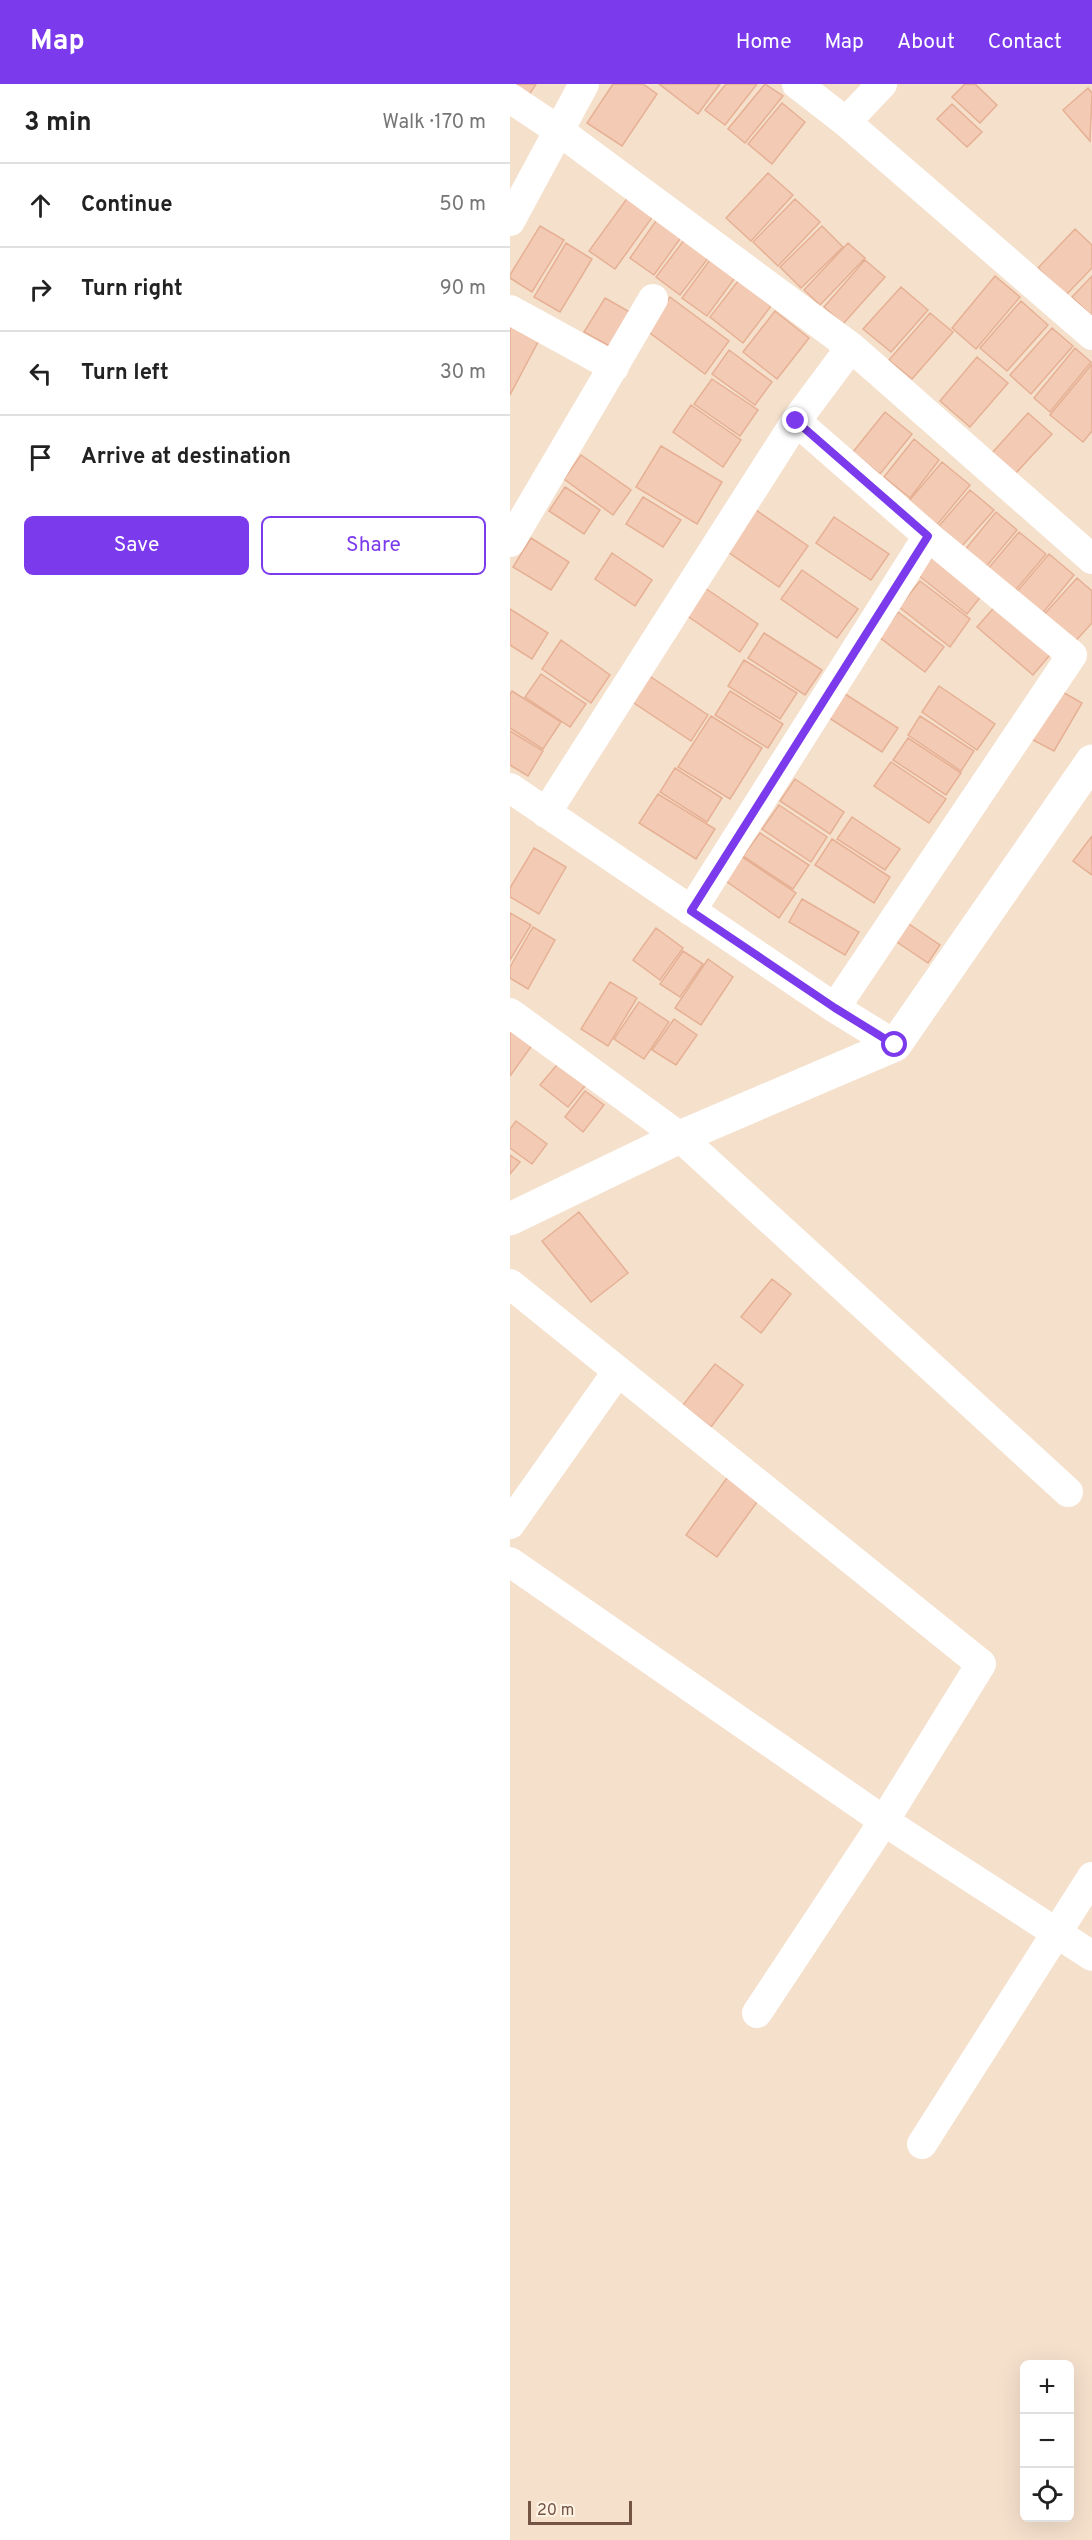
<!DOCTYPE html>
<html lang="en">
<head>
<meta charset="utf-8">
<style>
	body { margin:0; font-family:Overpass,sans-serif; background:#f2f2f2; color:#222 }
	.controls { position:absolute; right:18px; bottom:18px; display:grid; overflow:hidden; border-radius:9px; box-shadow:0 6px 24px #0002 }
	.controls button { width:54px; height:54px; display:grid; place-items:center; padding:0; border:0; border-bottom:2px solid #e0e0e0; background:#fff; color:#222; font:30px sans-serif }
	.scale { position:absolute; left:18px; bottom:15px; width:104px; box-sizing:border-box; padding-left:6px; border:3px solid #735445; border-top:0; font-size:16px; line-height:21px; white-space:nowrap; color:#735445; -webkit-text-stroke:4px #fff3e4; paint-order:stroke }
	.stop { position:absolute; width:18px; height:18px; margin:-14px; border:4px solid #7c3aed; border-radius:50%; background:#fff }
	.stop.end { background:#7c3aed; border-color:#fff; box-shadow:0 2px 6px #0008 }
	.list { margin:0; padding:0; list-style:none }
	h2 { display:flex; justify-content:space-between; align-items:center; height:78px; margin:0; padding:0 24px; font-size:26px }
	h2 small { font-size:20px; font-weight:400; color:#767676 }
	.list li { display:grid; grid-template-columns:39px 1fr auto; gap:18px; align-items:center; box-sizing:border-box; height:84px; padding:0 24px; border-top:2px solid #e0e0e0 }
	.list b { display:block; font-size:22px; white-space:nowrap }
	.list em { font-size:20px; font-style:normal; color:#767676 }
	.actions { display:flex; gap:12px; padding:18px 24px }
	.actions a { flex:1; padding:14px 0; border:2px solid #7c3aed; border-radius:9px; text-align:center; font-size:21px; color:#7c3aed }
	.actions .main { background:#7c3aed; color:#fff }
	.icon { flex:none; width:33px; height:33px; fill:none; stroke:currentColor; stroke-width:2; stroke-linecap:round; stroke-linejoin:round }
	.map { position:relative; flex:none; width:582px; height:2456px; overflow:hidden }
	header { display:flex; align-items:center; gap:36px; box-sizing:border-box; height:84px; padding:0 30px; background:#7c3aed; color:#fff }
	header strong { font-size:28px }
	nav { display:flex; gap:33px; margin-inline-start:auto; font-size:21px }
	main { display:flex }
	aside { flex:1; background:#fff }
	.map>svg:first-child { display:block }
	.residential { fill:#f5e0cc; fill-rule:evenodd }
	.building { fill:#f3cbb4; stroke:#e6b094; stroke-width:1.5 }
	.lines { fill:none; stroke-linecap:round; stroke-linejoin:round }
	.minor { stroke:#fff; stroke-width:30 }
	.secondary { stroke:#fff; stroke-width:33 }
	.route { stroke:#7c3aed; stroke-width:8 }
</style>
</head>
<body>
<header>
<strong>Map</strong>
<nav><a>Home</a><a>Map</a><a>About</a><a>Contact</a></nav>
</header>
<main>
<aside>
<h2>3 min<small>Walk · 170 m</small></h2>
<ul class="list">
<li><svg class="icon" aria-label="ahead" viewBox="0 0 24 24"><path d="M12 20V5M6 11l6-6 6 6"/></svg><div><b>Continue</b></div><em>50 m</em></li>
<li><svg class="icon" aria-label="right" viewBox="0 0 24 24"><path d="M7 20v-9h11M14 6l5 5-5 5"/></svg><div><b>Turn right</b></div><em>90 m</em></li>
<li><svg class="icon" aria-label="left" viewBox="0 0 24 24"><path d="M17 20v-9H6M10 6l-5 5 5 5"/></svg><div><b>Turn left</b></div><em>30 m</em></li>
<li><svg class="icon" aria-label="arrive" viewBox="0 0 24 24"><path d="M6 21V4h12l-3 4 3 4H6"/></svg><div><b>Arrive at destination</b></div></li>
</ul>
<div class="actions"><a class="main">Save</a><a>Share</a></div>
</aside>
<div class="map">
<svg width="582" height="2456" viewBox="0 0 582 2456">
	<rect width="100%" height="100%" fill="#fdefdd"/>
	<path class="residential" d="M0,0H582V2456H0ZM514,2280H560V2434H514Z"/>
	<path class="building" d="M0,0H26L19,11Z
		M103,0H133L147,10L112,62L77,39Z
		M149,0H210L188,30Z
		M216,0H247L215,41L195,26Z
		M255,0L273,12L235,59L218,45Z
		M455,0H465L487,21L470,39L442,13Z
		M578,4L582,9L580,57L553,26Z
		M272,19L295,38L262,80L238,60Z
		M442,20L472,48L457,63L427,35Z
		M258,89L283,111L241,157L216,134Z
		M121,109L146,128L105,185L79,167Z
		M285,115L310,138L268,182L243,158Z
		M150,131L175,148L144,191L120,174Z
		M30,142L54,156L22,208L0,194V191Z
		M312,142L333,163L291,204L270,183Z
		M565,145L582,161V184L556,211L528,184Z
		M178,151L202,169L170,211L146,193Z
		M56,159L82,175L50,228L24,213Z
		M338,159L355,174L310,221L294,206Z
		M205,169L230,187L197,232L172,214Z
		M355,176L375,193L333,240L314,223Z
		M485,192L510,213L466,265L442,244Z
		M582,192V232L562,213Z
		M228,197L261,222L233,259L200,233Z
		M391,203L418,226L381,268L353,245Z
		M160,213L219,257L195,290L136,246Z
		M95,214L125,231L105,265L74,248Z
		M511,217L538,241L497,287L470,264Z
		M265,227L299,254L267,295L233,268Z
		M420,229L443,248L402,295L379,276Z
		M0,241L29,256L0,311Z
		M542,244L563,262L521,310L500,291Z
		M565,264L581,278L540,328L524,314Z
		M219,266L262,298L245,321L202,290Z
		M467,273L498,299L460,343L430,317Z
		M582,280V347L573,358L540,331Z
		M202,295L248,326L230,352L184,320Z
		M181,321L231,356L213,383L163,348Z
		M375,328L402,350L370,390L343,368Z
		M518,329L542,350L505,390L482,369Z
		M404,355L429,376L400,414L374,393Z
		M151,362L212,398L187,440L126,403Z
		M71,371L121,406L103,431L54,395Z
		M432,378L460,401L426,442L398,418Z
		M55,403L90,426L74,450L39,427Z
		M460,406L484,426L452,462L429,442Z
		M133,413L171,436L153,463L116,440Z
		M243,424L298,462L269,503L215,466Z
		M486,428L507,446L475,484L454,467Z
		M324,433L379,470L361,496L306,459Z
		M509,448L536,470L504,508L477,486Z
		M21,454L59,478L41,506L3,483Z
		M427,467L476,506L457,530L408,491Z
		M102,469L142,496L125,522L85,495Z
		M539,470L564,491L531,531L505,510Z
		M292,486L348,525L327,554L271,515Z
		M567,494L582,507V539L561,562L530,535Z
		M410,497L460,535L440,563L389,523Z
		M195,504L248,540L230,568L176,531Z
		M488,519L544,566L523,591L467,543Z
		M0,525L38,549L22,575L0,561Z
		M388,528L434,563L415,588L369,553Z
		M254,549L312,586L295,611L238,574Z
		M51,556L100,591L81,619L32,585Z
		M234,576L287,609L270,635L218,602Z
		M135,589L198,631L181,657L118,615Z
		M31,590L76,620L60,643L15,613Z
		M429,602L485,640L467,666L412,628Z
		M549,606L572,619L544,667L521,655Z
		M2,607L51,638L33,665L0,644V611Z
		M220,607L273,640L258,664L205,631Z
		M332,608L388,644L372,668L316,632Z
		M201,632L252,664L220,715L168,683Z
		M410,632L464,667L451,687L398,651Z
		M0,647L33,667L18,692L0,681Z
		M398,654L451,689L436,711L383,676Z
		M381,678L436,715L419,739L364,702Z
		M165,684L212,714L197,738L150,708Z
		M285,695L334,728L320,750L270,717Z
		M148,710L205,745L186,775L129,739Z
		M269,721L317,753L301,778L252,745Z
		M342,733L390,765L375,786L327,755Z
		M250,749L299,781L283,805L233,772Z
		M582,752V791L563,777Z
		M322,755L380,793L364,819L305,781Z
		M24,764L56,783L29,830L0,813V804Z
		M229,771L286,809L269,834L213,795Z
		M292,815L349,848L335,871L279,838Z
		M0,829L21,841L0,876Z
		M396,838L430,861L418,879L384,856Z
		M23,843L45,856L18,905L0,894V883Z
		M146,844L173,864L150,896L123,876Z
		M173,867L193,880L170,913L150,900Z
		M198,875L223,893L191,941L165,924Z
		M100,898L127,914L98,962L71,945Z
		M129,918L159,938L134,975L104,955Z
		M164,935L187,951L166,981L142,966Z
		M0,944L23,960L0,992Z
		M51,976L78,998L58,1023L30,1001Z
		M75,1007L94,1021L73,1048L55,1033Z
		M6,1037L37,1060L22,1080L0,1064V1045Z
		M0,1071L10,1078L0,1090Z
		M69,1128L118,1189L81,1218L32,1157Z
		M262,1195L281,1210L251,1249L231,1233Z
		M205,1280L233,1301L201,1343L173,1321Z
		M219,1391L250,1414L207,1473L176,1451Z"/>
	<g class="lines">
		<path class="minor" d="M287,0L336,38L582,251
			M0,14L48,46L341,263L582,475
			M336,38L372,0
			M0,137L74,0
			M0,226L104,283
			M286,337L418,452L562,571L325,924
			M0,458L143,215
			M0,704L325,924L385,961
			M36,729L286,337L341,263
			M181,827L418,452
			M0,929L170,1053L558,1408
			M0,1200L471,1580L374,1737L247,1929
			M0,1440L108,1287
			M0,1478L374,1737L582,1872
			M412,2060L582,1793"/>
		<path class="secondary" d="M0,1135L170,1053L385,961L582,677"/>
	</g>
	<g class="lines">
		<path class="route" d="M286,337L418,452L181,827L325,924L385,961"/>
	</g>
</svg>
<div class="controls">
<button>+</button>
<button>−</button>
<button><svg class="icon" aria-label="locate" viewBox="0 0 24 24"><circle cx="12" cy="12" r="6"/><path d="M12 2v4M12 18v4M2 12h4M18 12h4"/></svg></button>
</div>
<div class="scale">20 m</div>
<div class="stop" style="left:385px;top:961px"></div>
<div class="stop end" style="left:286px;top:337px"></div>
</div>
</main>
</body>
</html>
